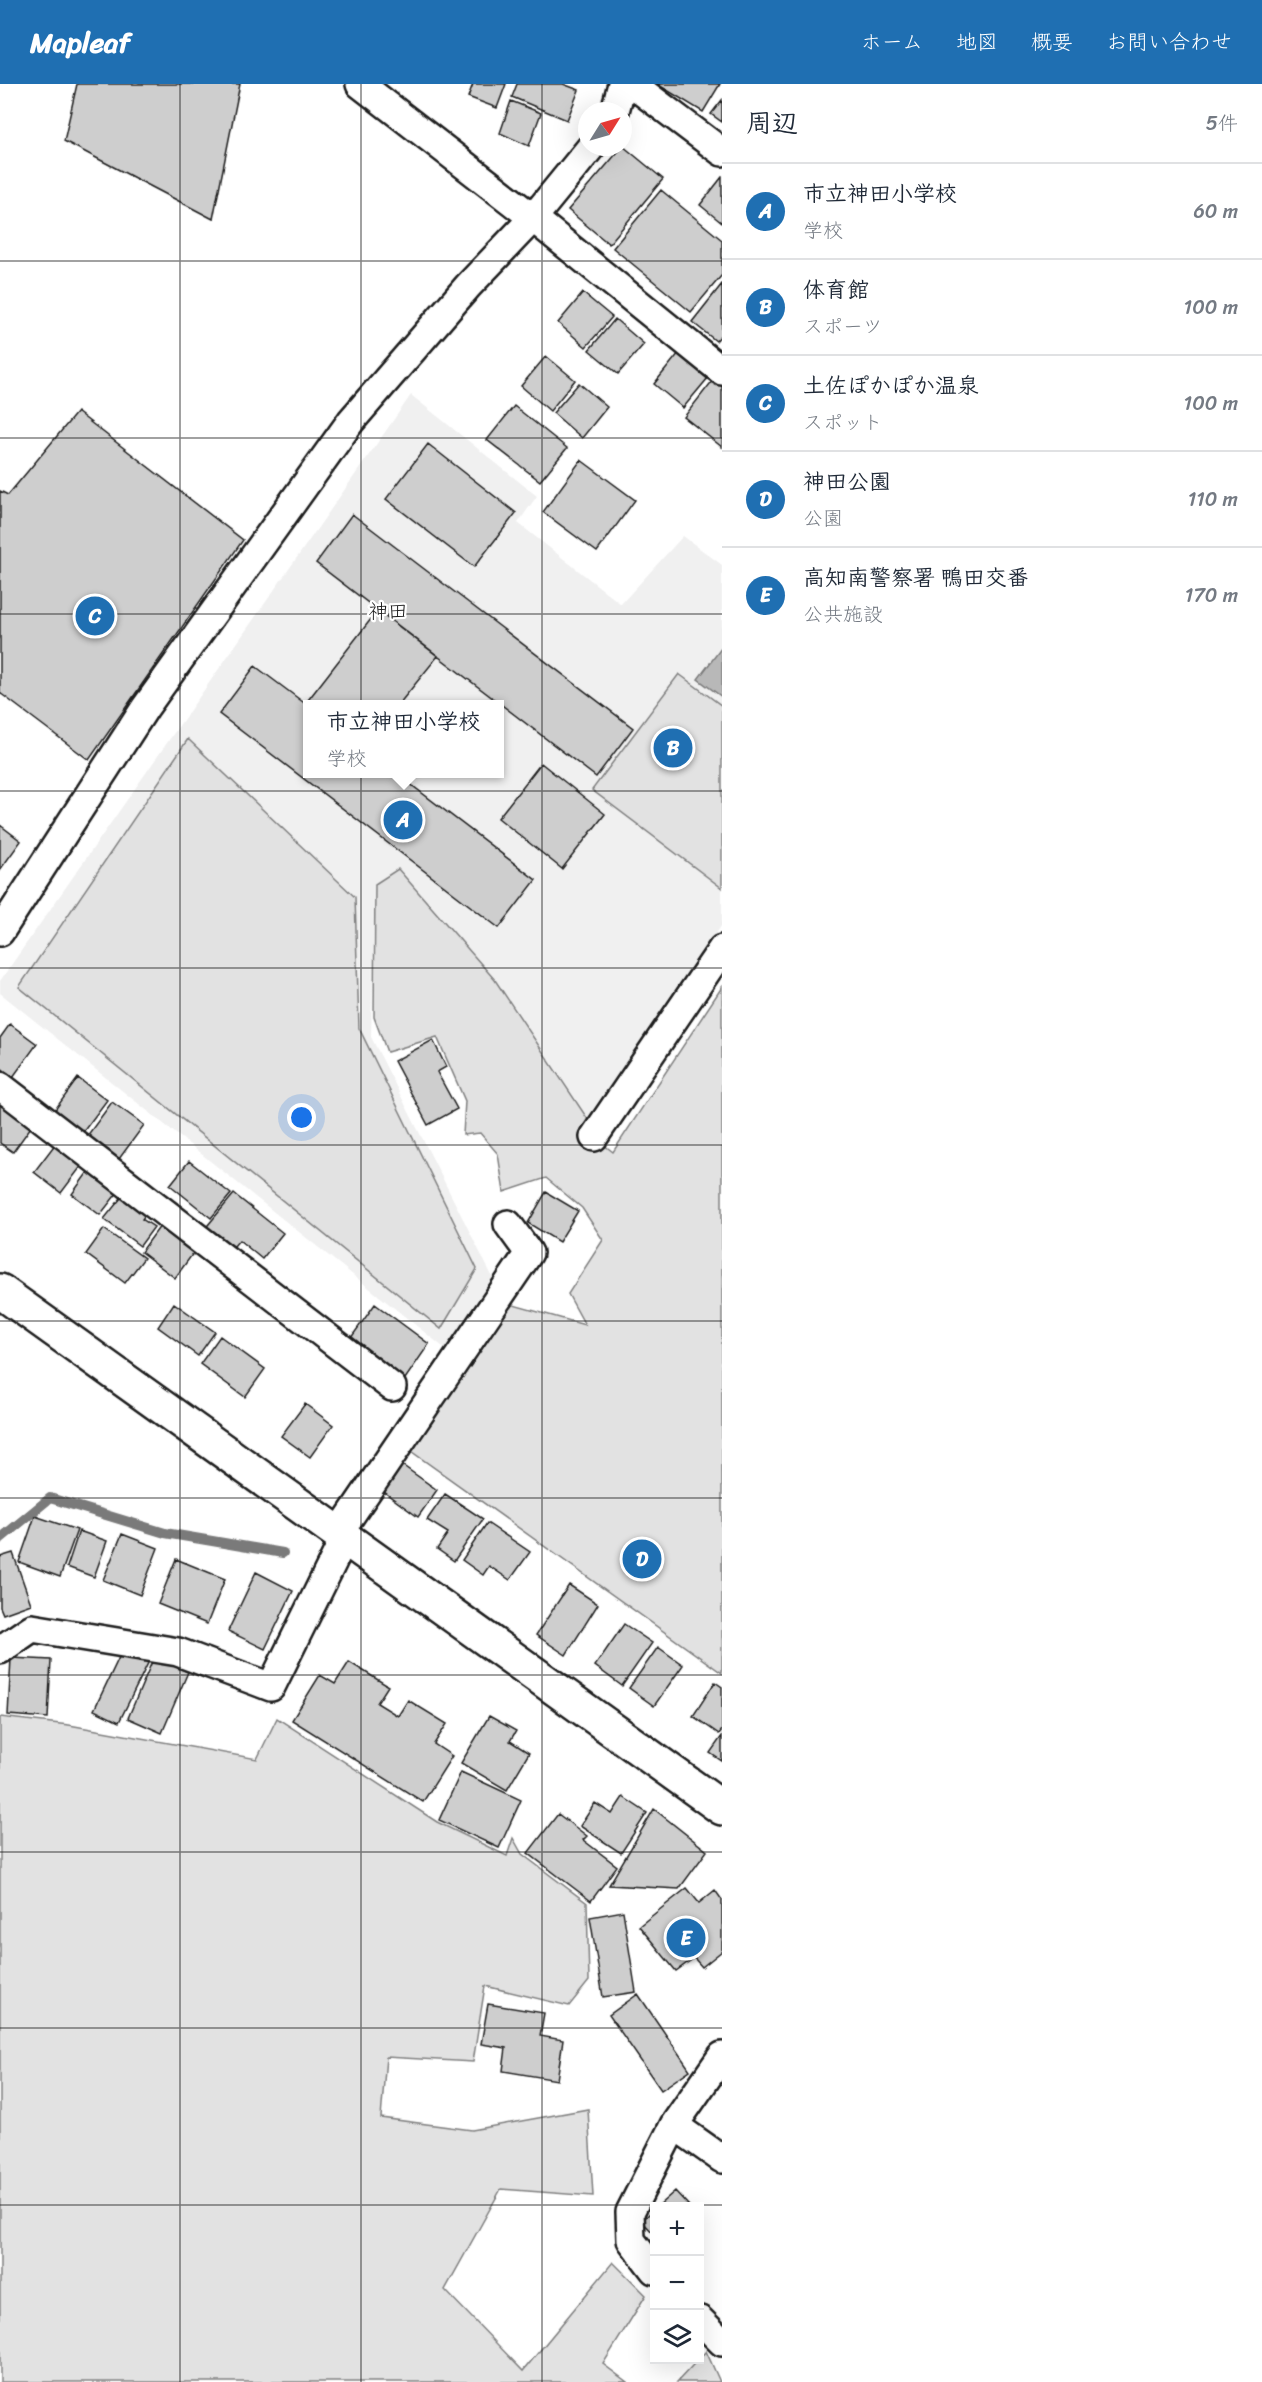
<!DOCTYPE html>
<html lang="ja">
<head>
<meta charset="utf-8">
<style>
	body { margin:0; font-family:Sriracha,"Klee One",sans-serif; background:#f2f2f3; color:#1f2937 }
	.controls { position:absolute; right:18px; bottom:18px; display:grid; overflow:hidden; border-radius:0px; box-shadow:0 6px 24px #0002 }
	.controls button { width:54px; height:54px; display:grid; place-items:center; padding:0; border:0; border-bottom:2px solid #e0e1e3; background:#fff; color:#1f2937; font:30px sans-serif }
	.compass { position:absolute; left:578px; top:18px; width:54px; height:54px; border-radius:50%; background:#fff; box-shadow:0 6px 24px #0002; rotate:53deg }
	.you { position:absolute; left:302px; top:1034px; width:21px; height:21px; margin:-15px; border:4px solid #fff; border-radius:50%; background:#1a73e8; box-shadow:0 0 0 9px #1a73e833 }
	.badge { display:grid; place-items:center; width:39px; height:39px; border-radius:50%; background:#1f6fb2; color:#fff; font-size:20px; font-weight:700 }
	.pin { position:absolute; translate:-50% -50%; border:3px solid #fff; box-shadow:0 2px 6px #0006 }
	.popup { position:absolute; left:303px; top:616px; width:201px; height:78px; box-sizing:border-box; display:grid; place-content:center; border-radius:0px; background:#fff; filter:drop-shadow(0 2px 4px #0005); font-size:20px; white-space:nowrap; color:#747a83 }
	.popup b { font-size:22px; color:#1f2937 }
	.popup::after { content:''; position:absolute; left:50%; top:100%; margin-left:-12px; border:12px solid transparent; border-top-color:#fff }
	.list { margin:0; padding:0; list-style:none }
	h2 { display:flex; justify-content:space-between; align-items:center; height:78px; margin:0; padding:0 24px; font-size:26px }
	h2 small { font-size:20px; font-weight:400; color:#747a83 }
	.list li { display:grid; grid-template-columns:39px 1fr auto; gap:18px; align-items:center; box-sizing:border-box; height:96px; padding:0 24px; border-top:2px solid #e0e1e3 }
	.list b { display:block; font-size:22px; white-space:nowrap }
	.list p { margin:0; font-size:20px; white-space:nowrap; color:#747a83 }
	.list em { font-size:20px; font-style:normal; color:#747a83 }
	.icon { flex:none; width:33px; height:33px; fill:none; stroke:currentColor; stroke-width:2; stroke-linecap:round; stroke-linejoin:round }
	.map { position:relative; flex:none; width:722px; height:2298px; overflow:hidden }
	header { display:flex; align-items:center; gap:36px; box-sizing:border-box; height:84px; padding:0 30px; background:#1f6fb2; color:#fff }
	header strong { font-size:28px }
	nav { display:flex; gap:33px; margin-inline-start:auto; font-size:21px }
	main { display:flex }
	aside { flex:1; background:#fff }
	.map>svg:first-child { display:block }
	.built { fill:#f0f0f0; fill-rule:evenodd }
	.green { fill:#e2e2e2; stroke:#7f7f7f; stroke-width:1.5 }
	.water { fill:#b8b8b8; stroke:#7a7a7a; stroke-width:1.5 }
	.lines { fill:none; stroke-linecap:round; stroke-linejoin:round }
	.stream { stroke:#7a7a7a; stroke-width:10 }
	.building { fill:#cecece; stroke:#1c1c1c; stroke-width:1.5 }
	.minor-casing { stroke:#1c1c1c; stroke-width:32 }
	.tertiary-casing { stroke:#1c1c1c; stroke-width:38 }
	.minor { stroke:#fff; stroke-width:27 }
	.tertiary { stroke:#fff; stroke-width:33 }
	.grid { fill:none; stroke:#1c1c1c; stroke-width:1.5; stroke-opacity:0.55 }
	.labels { text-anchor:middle; stroke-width:4.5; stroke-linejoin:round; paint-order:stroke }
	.neighbourhood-label { font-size:20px; fill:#1c1c1c; stroke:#fff }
</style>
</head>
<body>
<header>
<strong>Mapleaf</strong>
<nav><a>ホーム</a><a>地図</a><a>概要</a><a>お問い合わせ</a></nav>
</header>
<main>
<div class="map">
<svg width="722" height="2298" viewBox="0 0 722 2298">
	<rect width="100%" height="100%" fill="#fff"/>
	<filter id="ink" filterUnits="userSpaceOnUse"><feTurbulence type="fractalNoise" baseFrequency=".0167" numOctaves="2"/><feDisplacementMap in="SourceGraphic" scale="12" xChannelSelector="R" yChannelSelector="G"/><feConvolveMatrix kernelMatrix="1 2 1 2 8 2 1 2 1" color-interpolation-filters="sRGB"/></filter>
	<g filter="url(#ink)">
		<path class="built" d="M411,311L537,412L518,439L621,520L683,452L722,481V841L587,1034L490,889L398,785L375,800L371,953L493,1194L448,1267L0,909V897ZM307,620H499V690H307Z"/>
		<path class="green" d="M679,590L722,622V804L592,706Z
			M188,655L355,813L359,944L477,1185L441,1245L19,903Z
			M398,785L495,896L587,1034L594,1053L613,1068L722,903V1589L401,1360L503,1218L585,1241L568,1210L603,1156L582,1124L546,1094L504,1108L498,1070L480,1049L463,1051L465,1017L437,953L387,968L374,933L375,800Z
			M0,1633L69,1641L257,1675L277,1634L437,1738L507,1772L513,1754L522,1770L587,1819L589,1897L569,1922L485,1902L473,1978L386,1973L381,2034L472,2046L588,2025L593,2112L501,2105L445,2206L523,2287L613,2178L646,2211L603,2280L627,2298H0Z
			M706,2267L720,2298H677Z"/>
		<path class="water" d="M722,563V613L698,595Z"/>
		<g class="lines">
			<path class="stream" d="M0,1455L50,1414L165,1449L283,1469"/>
		</g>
		<path class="building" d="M77,0H240L213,135L64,57Z
			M473,0H506L497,24L468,13Z
			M517,0H563L579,6L567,36L512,13Z
			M657,0H720L703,28Z
			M722,16V38L711,30Z
			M511,17L541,29L529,62L500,49Z
			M623,62L663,95L609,160L568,126Z
			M722,93V139L700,121Z
			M661,106L722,156V191L691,228L613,164Z
			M722,200V250L716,257L692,238Z
			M583,209L612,233L586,263L558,239Z
			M615,235L644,260L618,290L589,266Z
			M679,269L708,294L683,324L654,300Z
			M546,272L575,296L550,327L521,302Z
			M717,291L722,295V363L684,333Z
			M579,299L607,323L582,354L553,329Z
			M514,322L567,364L540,397L487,356Z
			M77,328L243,456L89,676L0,609V407L8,411Z
			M428,360L516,429L474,483L386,415Z
			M581,376L635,416L597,468L543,428Z
			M352,430L633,644L596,693L316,479Z
			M378,526L438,572L399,620L307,621L305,620Z
			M255,582L307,621V690H397L536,796L499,844L219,630Z
			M541,679L605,730L562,785L498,734Z
			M0,741L21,757L0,786Z
			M10,940L37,960L13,993L0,983V954Z
			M433,956L446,983L437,988L457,1025L428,1041L394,977Z
			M78,994L107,1016L83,1048L54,1027Z
			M5,1014L36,1036L13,1068L0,1059V1022Z
			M112,1018L144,1041L119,1075L87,1052Z
			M59,1055L86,1076L61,1109L34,1088Z
			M189,1077L231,1110L211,1134L170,1101Z
			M93,1081L122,1103L100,1131L72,1110Z
			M546,1108L578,1127L559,1158L528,1139Z
			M125,1109L148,1127L142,1135L154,1143L140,1162L104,1135Z
			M234,1110L283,1149L262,1175L239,1156L229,1168L203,1147Z
			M163,1138L197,1164L175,1194L141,1168Z
			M104,1145L144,1174L125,1199L86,1170Z
			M174,1219L215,1248L198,1272L158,1243Z
			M375,1220L429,1260L403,1298L348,1258Z
			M220,1252L265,1285L245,1313L200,1280Z
			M305,1320L333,1341L310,1373L281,1352Z
			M395,1376L437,1406L418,1433L376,1402Z
			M445,1410L483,1435L454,1477L437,1465L448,1449L427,1436Z
			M35,1432L77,1446L60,1493L19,1478Z
			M487,1439L530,1468L510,1496L489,1482L483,1491L462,1476Z
			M79,1447L107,1457L94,1493L67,1483Z
			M122,1450L158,1464L140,1511L103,1496Z
			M13,1469L31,1520L3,1530L0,1523V1473Z
			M176,1475L225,1495L207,1540L158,1520Z
			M256,1488L293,1507L265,1565L228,1547Z
			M569,1501L598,1520L566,1571L536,1551Z
			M624,1540L652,1559L622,1602L595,1582Z
			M658,1563L683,1581L654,1622L629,1604Z
			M122,1567L148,1579L119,1638L94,1626Z
			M154,1573L188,1588L162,1649L128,1634Z
			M11,1574L51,1576L48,1634L8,1631Z
			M349,1578L388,1602L377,1619L398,1632L408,1616L447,1640L434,1660L452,1672L423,1718L292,1636L320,1591L335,1600Z
			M715,1598L722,1603V1646L719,1650L693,1632Z
			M489,1632L516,1647L510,1657L529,1669L507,1706L461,1679Z
			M722,1652V1677L710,1669Z
			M461,1688L521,1716L499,1764L439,1736Z
			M623,1713L647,1729L621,1769L580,1742L595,1719L612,1730Z
			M654,1725L707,1767L679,1805L609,1801Z
			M558,1730L587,1752L583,1756L617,1782L591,1817L528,1769Z
			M687,1804L699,1819L715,1806L722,1816V1867L702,1883L694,1874L676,1887L639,1842Z
			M623,1827L636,1908L603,1913L590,1833Z
			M638,1910L690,1986L661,2006L609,1931Z
			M488,1920L544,1929L540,1952L563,1956L557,1996L503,1987L506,1964L481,1960Z
			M675,2107L689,2122H658Z
			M654,2125V2150L642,2137Z"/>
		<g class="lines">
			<g class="minor-casing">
				<path id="minor" d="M360,0L533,134L722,287
					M632,0L722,68
					M615,27L622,0
					M0,848L145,624L351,337L468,202L533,134L591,63
					M0,1002L392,1303
					M594,1053L722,865
					M338,1450L529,1169L508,1140
					M0,1566L32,1544L178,1568L271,1603L344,1455
					M674,2041L722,2075
					M654,2186L631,2156L630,2128L674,2041L722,1972
					M700,2236L722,2258"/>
			</g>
			<g class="tertiary-casing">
				<path id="tertiary" d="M0,1207L722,1724"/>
			</g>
			<use href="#minor" class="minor"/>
			<use href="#tertiary" class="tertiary"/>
		</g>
	</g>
	<path class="grid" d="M180,0V2298M361,0V2298M542,0V2298M0,177H722M0,354H722M0,530H722M0,707H722M0,884H722M0,1061H722M0,1237H722M0,1414H722M0,1591H722M0,1768H722M0,1944H722M0,2121H722"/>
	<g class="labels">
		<g class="neighbourhood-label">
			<text x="388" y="534">神田</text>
		</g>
	</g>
</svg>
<div class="controls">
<button>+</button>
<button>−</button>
<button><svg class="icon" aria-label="layers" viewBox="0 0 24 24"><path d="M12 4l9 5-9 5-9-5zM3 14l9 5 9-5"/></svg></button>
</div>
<svg class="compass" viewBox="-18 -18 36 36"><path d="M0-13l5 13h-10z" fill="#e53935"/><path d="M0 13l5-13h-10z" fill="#747a83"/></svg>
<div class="you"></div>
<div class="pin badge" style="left:403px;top:736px">A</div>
<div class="popup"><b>市立神田小学校</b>学校</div>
<div class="pin badge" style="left:673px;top:664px">B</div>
<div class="pin badge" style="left:95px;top:532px">C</div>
<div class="pin badge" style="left:642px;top:1475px">D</div>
<div class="pin badge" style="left:686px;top:1854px">E</div>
</div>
<aside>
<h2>周辺<small>5件</small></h2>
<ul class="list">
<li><span class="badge">A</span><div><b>市立神田小学校</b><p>学校</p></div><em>60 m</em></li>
<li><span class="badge">B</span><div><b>体育館</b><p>スポーツ</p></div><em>100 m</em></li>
<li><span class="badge">C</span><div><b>土佐ぽかぽか温泉</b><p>スポット</p></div><em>100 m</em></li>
<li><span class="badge">D</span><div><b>神田公園</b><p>公園</p></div><em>110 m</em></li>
<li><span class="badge">E</span><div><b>高知南警察署 鴨田交番</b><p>公共施設</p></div><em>170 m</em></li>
</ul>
</aside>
</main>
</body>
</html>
